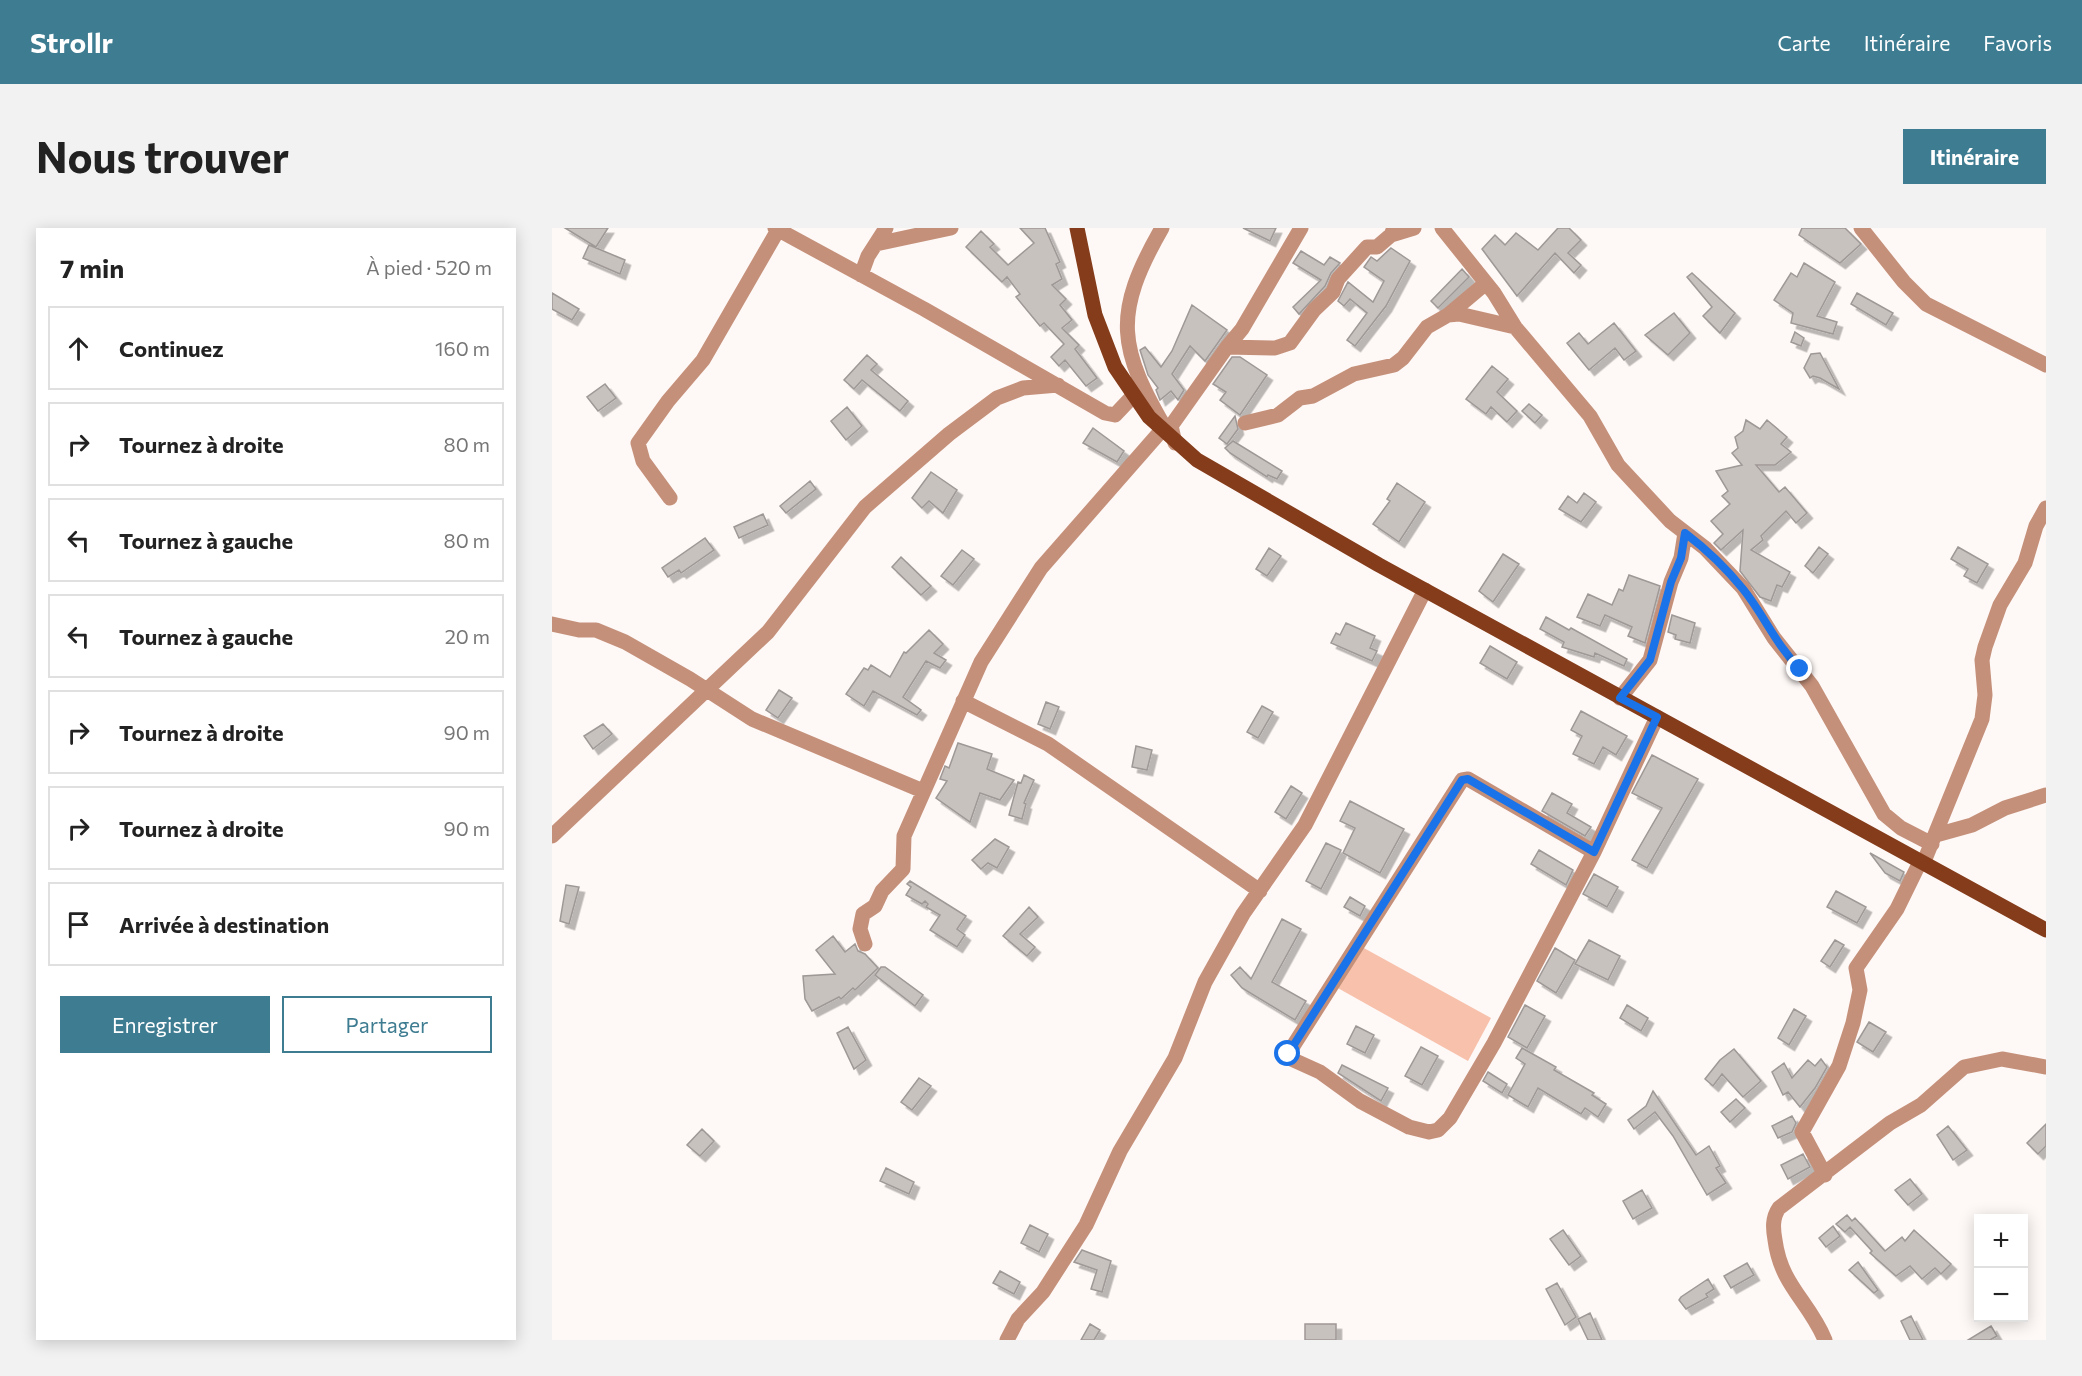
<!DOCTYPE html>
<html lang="fr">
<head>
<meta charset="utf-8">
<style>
	body { margin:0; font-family:Commissioner,sans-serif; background:#f2f2f2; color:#222 }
	.controls { position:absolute; right:18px; bottom:18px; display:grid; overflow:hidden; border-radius:0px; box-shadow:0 3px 15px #0003 }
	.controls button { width:54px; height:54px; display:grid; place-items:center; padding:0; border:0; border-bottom:2px solid #e0e0e0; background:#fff; color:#222; font:30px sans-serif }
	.stop { position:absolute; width:18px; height:18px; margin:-14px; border:4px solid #1a73e8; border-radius:50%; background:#fff }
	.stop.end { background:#1a73e8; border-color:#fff; box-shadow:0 2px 6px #0008 }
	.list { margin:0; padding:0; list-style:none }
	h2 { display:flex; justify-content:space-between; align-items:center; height:78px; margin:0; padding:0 24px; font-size:26px }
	h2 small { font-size:20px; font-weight:400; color:#767676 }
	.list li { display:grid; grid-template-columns:39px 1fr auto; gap:18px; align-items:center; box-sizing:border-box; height:84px; margin:0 12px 12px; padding:0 12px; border:2px solid #e0e0e0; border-radius:0px }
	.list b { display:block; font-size:22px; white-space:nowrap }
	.list em { font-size:20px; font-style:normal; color:#767676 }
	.actions { display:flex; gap:12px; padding:18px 24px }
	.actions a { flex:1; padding:14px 0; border:2px solid #3e7c91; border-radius:0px; text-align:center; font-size:21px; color:#3e7c91 }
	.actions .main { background:#3e7c91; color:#fff }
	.icon { flex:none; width:33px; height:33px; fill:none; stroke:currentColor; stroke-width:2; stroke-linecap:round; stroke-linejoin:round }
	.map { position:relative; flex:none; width:1494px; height:1112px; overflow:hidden; border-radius:0px }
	header { display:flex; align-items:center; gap:36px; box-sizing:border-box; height:84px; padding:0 30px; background:#3e7c91; color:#fff }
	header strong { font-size:28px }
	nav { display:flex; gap:33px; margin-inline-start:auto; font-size:21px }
	.intro { display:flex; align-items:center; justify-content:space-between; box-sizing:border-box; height:144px; padding:0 36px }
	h1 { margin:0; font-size:42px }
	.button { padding:15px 27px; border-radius:0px; background:#3e7c91; color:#fff; font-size:21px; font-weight:700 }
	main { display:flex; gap:36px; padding:0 36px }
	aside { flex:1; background:#fff; border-radius:0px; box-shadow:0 3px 15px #0003 }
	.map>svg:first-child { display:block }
	.green { fill:#f7c1ac }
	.building { fill:#c8c2bf; stroke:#9e9896; stroke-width:1.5; filter:url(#shadow) }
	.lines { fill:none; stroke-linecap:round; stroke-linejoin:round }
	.minor { stroke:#c5907a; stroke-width:15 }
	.primary { stroke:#843c1a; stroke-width:15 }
	.route { stroke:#1a73e8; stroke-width:8 }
</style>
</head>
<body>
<header>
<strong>Strollr</strong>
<nav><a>Carte</a><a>Itinéraire</a><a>Favoris</a></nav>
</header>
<div class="intro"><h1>Nous trouver</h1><a class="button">Itinéraire</a></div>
<main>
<aside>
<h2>7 min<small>À pied · 520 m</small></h2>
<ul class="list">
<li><svg class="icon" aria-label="ahead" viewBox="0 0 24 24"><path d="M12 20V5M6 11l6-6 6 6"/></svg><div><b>Continuez</b></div><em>160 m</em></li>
<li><svg class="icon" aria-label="right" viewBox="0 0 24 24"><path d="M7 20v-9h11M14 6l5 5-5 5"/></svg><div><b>Tournez à droite</b></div><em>80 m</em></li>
<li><svg class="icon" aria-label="left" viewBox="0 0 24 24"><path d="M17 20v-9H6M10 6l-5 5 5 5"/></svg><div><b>Tournez à gauche</b></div><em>80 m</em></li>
<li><svg class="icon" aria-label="left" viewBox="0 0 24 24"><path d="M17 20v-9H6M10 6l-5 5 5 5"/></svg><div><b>Tournez à gauche</b></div><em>20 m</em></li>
<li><svg class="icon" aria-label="right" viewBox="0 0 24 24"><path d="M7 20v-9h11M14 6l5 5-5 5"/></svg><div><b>Tournez à droite</b></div><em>90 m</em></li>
<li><svg class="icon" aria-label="right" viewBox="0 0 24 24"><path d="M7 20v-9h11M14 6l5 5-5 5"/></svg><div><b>Tournez à droite</b></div><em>90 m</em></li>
<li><svg class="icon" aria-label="arrive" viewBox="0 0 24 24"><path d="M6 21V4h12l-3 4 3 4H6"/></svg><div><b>Arrivée à destination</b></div></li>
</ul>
<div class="actions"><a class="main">Enregistrer</a><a>Partager</a></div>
</aside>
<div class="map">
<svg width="1494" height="1112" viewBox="0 0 1494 1112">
	<defs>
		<filter id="shadow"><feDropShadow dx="5.5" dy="5.5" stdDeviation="0" flood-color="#0004"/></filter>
	</defs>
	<rect width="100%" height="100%" fill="#fef8f6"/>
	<path class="green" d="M810,719L939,790L916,833L784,759Z"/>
	<path class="building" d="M13,0H56L44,19Z
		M468,0H493L508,34L504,36L510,51L500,57L514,71L508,77L520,92L510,100L527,117L523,121L545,150L534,158L513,132L507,138L499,129L512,116L492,95L488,98L464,69L468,66L455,49L450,54L414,19L429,3L442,16L438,19L456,37L482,15Z
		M691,0H724L718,13Z
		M1006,0H1017L1029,12L1016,25L1029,37L1022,45L1003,25L965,68L930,21L943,7L953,17L964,5L986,22Z
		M1250,0H1293L1309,16L1288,35L1247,7Z
		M37,17L73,32L68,46L31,30Z
		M839,20L858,33L834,78L803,118L795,112L815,85L798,71L792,78L786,73L796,54L821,74L832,53L812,39L819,29L825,33Z
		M749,23L772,37L778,29L788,35L779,45L773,58L747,86L741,79L769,52L741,35Z
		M1252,35L1283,54L1265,88L1285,94L1281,106L1239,95L1241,85L1222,72L1239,45L1245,49Z
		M910,41L917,49L886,80L879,73Z
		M1140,45L1183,85L1168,105L1151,88L1160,79L1135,49Z
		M0,65L27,81L20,92L0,81Z
		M1305,65L1341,85L1334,97L1299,76Z
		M640,77L675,102L653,133L638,118L620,146L632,162L626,172L619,163L608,172L604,162L606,160L596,147L588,122L593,119L609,139L620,123Z
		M1122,85L1138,105L1116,127L1093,107Z
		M1062,95L1084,123L1072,132L1063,120L1037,142L1015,115L1027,105L1036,116Z
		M1243,104L1252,110L1249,118L1239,114Z
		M1268,125L1287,161L1268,150L1261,148L1258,150L1252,140L1259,126Z
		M315,127L325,136L319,142L356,173L348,183L310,152L302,161L292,152Z
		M680,129H688L715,147L688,187L668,172L674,164L661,156Z
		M940,138L956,151L945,164L965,183L955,194L939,179L934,186L914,171Z
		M53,156L64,170L46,183L35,169Z
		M977,176L990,187L983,195L970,183Z
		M295,179L310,198L294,212L279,193Z
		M683,188L686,201L675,216L667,210Z
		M1194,192L1208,201L1215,192L1235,209L1229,216L1239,224L1223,237H1204L1227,264L1233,259L1255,285L1244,295L1234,283L1209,308L1211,312L1199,322L1238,344L1230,359L1225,357L1219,373L1208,369L1188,343L1191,302L1169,322L1162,315L1171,306L1159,293L1178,276L1170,268L1176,263L1164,243L1190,237L1180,225L1186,220L1183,209L1191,203Z
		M541,200L572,223L565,234L531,215Z
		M681,213L730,243L725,251L716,247L715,249L678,225L673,220Z
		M379,244L405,262L391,285L377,273L370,280L360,270Z
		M258,253L264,261L234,285L228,278Z
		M845,255L873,274L847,314L821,296L838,273L835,271Z
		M1032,265L1044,274L1029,294L1007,281L1016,268L1025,275Z
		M211,286L216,297L187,310L182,299Z
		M153,310L162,322L129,345L127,342L116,349L110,340Z
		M1267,319L1276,326L1261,345L1253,338Z
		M1406,319L1436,336L1425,355L1412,348L1416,341L1399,331Z
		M717,320L729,328L715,348L704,341Z
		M410,322L422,331L401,357L389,348Z
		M951,326L967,336L941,374L927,363Z
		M349,329L379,358L369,367L340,339Z
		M1077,347L1108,358L1093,415L1076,408L1080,399L1053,387L1048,398L1025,389L1036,366L1060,377L1067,361L1071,363Z
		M1120,387L1143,395L1138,415L1123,411L1124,407L1116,404Z
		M994,389L1017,402L1019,400L1075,431L1072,438L1043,425L1042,429L1010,419L1012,414L988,401Z
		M794,395L823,408L818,420L825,423L820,433L779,415L784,405L788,407Z
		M377,402L391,416L382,425L394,432L388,440L374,433L351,469L369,482L365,487L321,463L312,478L294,466L312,440L316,442L319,437L338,449L352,424L354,425Z
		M938,418L965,434L955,451L928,435Z
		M227,462L240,470L226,490L214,482Z
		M494,474L507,479L498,501L486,496Z
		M710,478L721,484L706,510L695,504Z
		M1029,483L1075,508L1064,527L1051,519L1042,536L1021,526L1030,508L1019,502Z
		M51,496L60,506L41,521L32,508Z
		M406,515L440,526L435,541L462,552L448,572L428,565L418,594L384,570L395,553L388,551L393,538L397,540Z
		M584,518L600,522L595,542L580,539Z
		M1100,527L1146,551L1095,640L1080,632L1110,580L1080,565Z
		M472,547L482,552L472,575L474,576L470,591L457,587L466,554L469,555Z
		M739,558L750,565L734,591L723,584Z
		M1000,565L1020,576L1015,585L1039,599L1033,608L990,583Z
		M798,573L852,601L828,645L791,625L803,600L788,593Z
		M443,611L457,619L445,640L436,635L429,641L420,632Z
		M774,615L789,622L769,661L754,653Z
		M987,622L1021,642L1014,657L979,636Z
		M1318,625L1352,644L1348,653L1333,645Z
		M1042,646L1066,659L1055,679L1031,666Z
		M358,653L414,688L405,701L413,707L405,719L378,702L388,687L374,679L376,676L373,673L370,676L354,667L359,659L355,656Z
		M14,657L27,659L17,696L8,693Z
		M1284,663L1314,679L1305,695L1275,679Z
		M798,669L813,678L808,688L792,679Z
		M477,679L486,689L468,706L483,719L475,728L451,708Z
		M730,691L749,701L720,754L754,773L743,792L690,760L679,747L688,739L699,751Z
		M281,708L293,724L303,716L306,723L313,726L326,740L303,762L301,760L289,771L287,769L260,783L253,771L251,748L283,746L264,722Z
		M1037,712L1068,728L1056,752L1023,736Z
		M1283,712L1292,717L1278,739L1269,733Z
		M1003,720L1023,732L1004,765L985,753Z
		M329,739H333L371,767L363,778L323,747Z
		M973,777L993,788L975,820L956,809Z
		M1075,777L1096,790L1089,803L1068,790Z
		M1242,781L1254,788L1237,817L1226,810Z
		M1317,794L1334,804L1321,824L1305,814Z
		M804,798L822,807L813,825L795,816Z
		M296,799L314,832L302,841L285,805Z
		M869,819L886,828L870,857L853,848Z
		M970,820L1004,839L1002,842L1042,865L1040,867L1054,876L1046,889L1033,880L1029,886L986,860L976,879L956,867L973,836L964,830Z
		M1182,821L1209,853L1191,869L1170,846L1161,858L1153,851L1168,832Z
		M1269,831L1275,839L1263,860L1248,879L1236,864L1231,867L1220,844L1232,835L1240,850L1256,832L1263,838Z
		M790,837L836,860L829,873L786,845Z
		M936,844L955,856L950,865L931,853Z
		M367,850L379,858L360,882L349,874Z
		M1101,863L1144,927L1157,918L1168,938L1164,940L1174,955L1155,967L1121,908L1103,884L1082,901L1076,892L1094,878Z
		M1184,871L1193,880L1178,894L1169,884Z
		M1240,888L1244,895L1240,904L1226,910L1220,898Z
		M1494,896V918L1486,926L1475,915Z
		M1396,898L1415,922L1401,932L1385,907Z
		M150,901L162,913L148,928L135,917Z
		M1251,926L1258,939L1236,951L1229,937Z
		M334,940L362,954L357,966L328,953Z
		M1358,951L1370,966L1356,977L1343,962Z
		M1090,962L1100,980L1081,991L1071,973Z
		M1295,987L1300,993L1303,990L1333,1023L1350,1009L1353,1013L1362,1002L1399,1036L1389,1046L1383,1040L1370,1051L1358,1038L1344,1048L1318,1025L1320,1023L1298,999L1293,1004L1284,996Z
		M478,997L496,1006L487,1024L469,1015Z
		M1281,998L1288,1008L1274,1019L1267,1010Z
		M1011,1002L1029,1028L1017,1037L998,1011Z
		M530,1022L559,1033L550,1064L539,1061L545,1042L522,1034Z
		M1306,1034L1326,1062L1322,1065L1297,1042Z
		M1195,1035L1202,1047L1179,1060L1172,1048Z
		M448,1043L468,1054L462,1066L441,1055Z
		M1156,1051L1162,1061L1154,1066L1156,1069L1134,1081L1127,1072L1129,1069Z
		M1005,1055L1024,1089L1013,1097L994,1061Z
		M1038,1085L1050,1112H1036L1026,1091Z
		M1359,1088L1371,1112H1358L1349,1093Z
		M538,1096L548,1102L542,1112H529Z
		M753,1096H784V1112H753Z
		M1439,1098L1445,1108L1438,1112H1416Z"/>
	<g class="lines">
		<path class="minor" d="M223,0L372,81L553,185L563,187L580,169
			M610,0C560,87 566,120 616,205
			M890,0L942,65L963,99L1038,188L1066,237L1118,293L1153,320L1191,360L1222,410L1260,458L1332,586L1349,600L1380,616
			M1309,0L1352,54L1374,76L1494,137
			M839,7L862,0
			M324,16L399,0
			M309,47L316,28L334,0
			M896,87L907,86L963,99
			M675,119L690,101L749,0
			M693,195L726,187L748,170L761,168L802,146L842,137L851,130L875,99L896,87L934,55
			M623,215L619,198L675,119L723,120L738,115L762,82L781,64L786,51L815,19H825L839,7L842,0
			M118,270L91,233L86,215L116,173L151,132L226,2
			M0,396L27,402H44L73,414L138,451L200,491L371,563
			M1068,470L1098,432L1119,354L1129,330L1133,305
			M411,473L496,516L708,663
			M1384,607L1420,597L1453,580L1494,567
			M0,608L216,404L313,279L397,206L445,170L471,160L506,157
			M1042,624L916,551L910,552L736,826L737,830L768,844L808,873L857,899L877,904L886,902L898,890L942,815L1042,624L1105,489
			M1371,636L1430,491L1433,467L1430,432L1433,419L1448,377L1473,335L1484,298L1494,280
			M313,716L308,701L311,686L323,678L330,663L351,641L352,608L429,434L489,340L609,203
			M1273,947L1250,904L1287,838L1301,795L1308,762L1304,740L1345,681L1368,634
			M455,1112L466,1091L491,1064L534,997L568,923L623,830L653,754L691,686L753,597L873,362
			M1273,1112C1257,1073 1229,1058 1223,1012C1221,1001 1220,990 1227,980L1338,895L1369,877L1412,839L1450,831L1494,839"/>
		<path class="primary" d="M525,0L543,87L563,139L597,189L645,232L827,337L1494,702"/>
	</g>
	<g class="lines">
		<path class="route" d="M736,826L910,552L916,551L1042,624L1105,489L1068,470L1098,432L1119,354L1129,330L1133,305C1154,321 1174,340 1191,361C1212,387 1224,417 1248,441"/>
	</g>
</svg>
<div class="controls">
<button>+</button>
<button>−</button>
</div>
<div class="stop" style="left:736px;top:826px"></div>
<div class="stop end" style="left:1248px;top:441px"></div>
</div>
</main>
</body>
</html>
